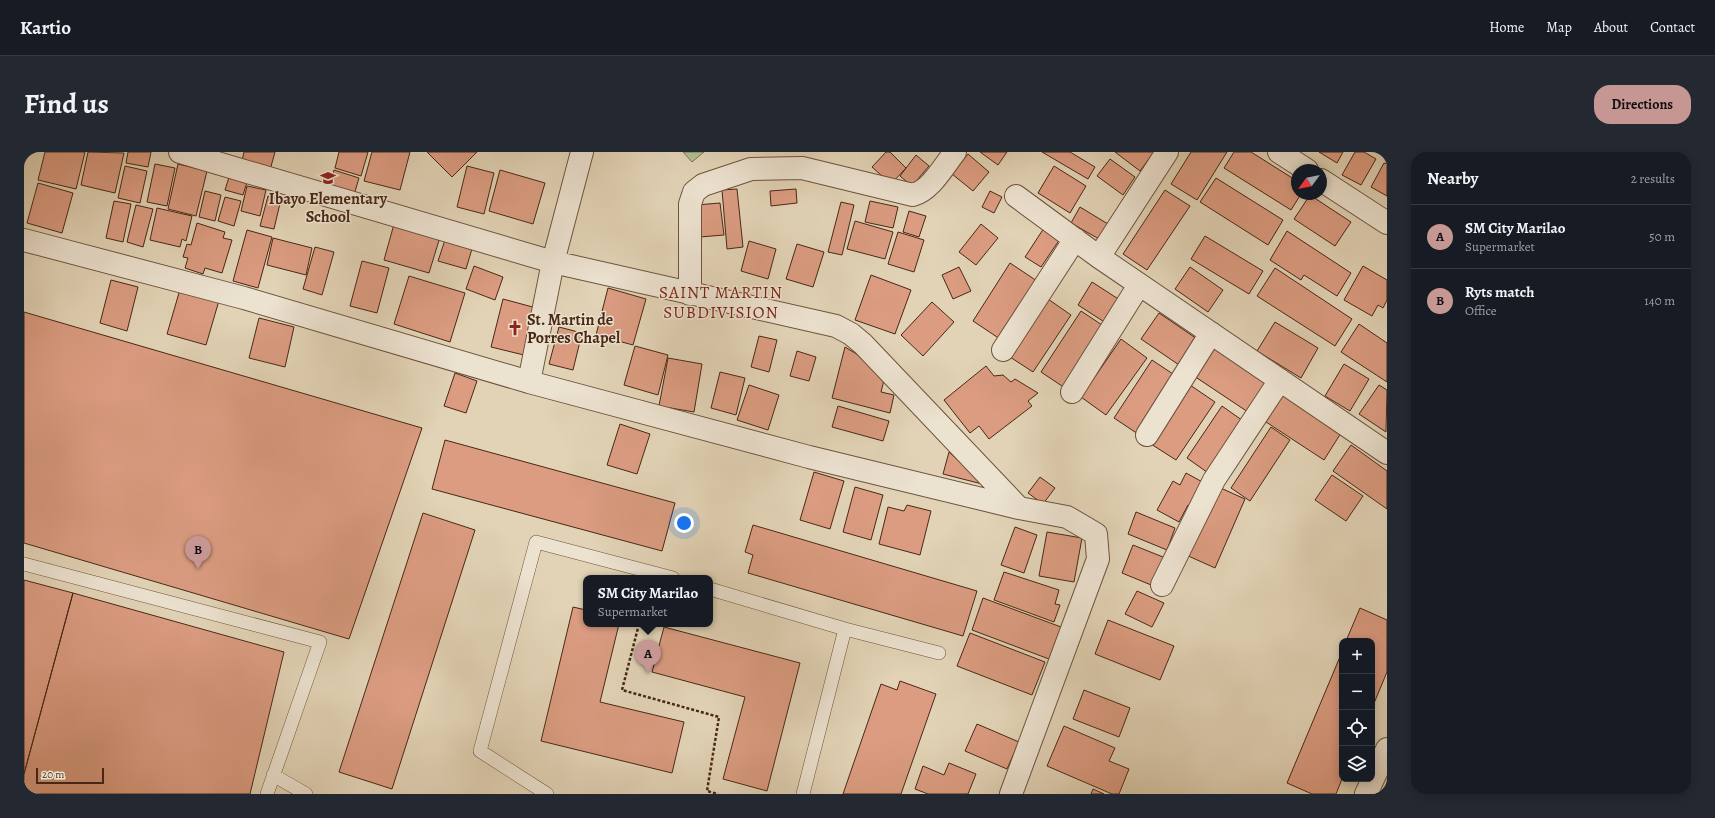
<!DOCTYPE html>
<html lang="en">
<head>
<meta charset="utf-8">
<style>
	body { margin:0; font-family:Alegreya,serif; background:#242831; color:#f1f3f6 }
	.controls { position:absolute; right:12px; bottom:12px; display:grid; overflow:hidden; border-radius:8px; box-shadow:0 2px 10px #0003 }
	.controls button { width:36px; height:36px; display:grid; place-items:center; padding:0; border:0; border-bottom:1px solid #363941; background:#171b24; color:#f1f3f6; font:20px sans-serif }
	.compass { position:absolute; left:1267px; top:12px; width:36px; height:36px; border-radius:50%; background:#171b24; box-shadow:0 2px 10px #0003; rotate:237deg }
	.scale { position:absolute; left:12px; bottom:10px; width:68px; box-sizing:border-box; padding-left:4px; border:2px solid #482815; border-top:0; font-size:11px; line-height:14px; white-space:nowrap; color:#482815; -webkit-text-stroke:3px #ece2d0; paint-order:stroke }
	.you { position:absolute; left:660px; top:371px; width:14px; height:14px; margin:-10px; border:3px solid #fff; border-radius:50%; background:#1a73e8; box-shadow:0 0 0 6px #1a73e833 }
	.badge { display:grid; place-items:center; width:26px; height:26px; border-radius:50%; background:#c59692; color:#111; font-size:13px; font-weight:700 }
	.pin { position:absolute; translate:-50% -33px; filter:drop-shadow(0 1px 2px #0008) }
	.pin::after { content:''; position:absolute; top:21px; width:14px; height:12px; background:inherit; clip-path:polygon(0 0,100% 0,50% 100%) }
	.popup { position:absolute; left:559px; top:423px; width:130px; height:52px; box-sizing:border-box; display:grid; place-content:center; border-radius:8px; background:#171b24; filter:drop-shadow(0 1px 3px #0005); font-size:13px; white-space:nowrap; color:#9ea1a6 }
	.popup b { font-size:15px; color:#f1f3f6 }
	.popup::after { content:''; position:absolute; left:50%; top:100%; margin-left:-8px; border:8px solid transparent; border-top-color:#171b24 }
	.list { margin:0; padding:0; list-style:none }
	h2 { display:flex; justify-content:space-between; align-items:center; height:52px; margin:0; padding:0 16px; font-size:17px }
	h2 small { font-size:13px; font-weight:400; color:#9ea1a6 }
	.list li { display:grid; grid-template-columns:26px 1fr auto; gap:12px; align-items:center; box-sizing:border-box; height:64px; padding:0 16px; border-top:1px solid #363941 }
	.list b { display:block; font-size:15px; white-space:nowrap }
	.list p { margin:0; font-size:13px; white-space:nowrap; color:#9ea1a6 }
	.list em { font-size:13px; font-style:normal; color:#9ea1a6 }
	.icon { flex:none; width:22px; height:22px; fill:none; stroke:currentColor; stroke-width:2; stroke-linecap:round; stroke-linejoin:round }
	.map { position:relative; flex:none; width:1363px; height:642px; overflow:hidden; border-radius:16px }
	header { display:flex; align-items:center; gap:24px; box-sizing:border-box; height:56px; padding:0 20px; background:#171b24; border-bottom:1px solid #363941 }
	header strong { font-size:19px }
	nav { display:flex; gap:22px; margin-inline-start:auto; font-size:14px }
	.intro { display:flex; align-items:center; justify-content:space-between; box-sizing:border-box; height:96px; padding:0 24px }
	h1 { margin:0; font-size:28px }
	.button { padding:10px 18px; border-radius:16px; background:#c59692; color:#111; font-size:14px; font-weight:700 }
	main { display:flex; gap:24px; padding:0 24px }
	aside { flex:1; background:#171b24; border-radius:16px; box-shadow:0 2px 10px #0003 }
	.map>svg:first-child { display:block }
	.green { fill:#afbe91; stroke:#7c7353 }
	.building { fill:#db9c81; stroke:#482815 }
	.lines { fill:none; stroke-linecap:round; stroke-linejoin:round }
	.service-casing { stroke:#6e533d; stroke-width:14 }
	.minor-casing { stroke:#6e533d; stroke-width:24 }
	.path { stroke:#482815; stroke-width:2.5; stroke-dasharray:3 2; stroke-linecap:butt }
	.service { stroke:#ece2d0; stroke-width:13 }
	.minor { stroke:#ece2d0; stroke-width:22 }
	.labels { text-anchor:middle; stroke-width:3; stroke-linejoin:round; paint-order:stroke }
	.poi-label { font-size:16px; font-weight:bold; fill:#482815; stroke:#ece2d0 }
	.neighbourhood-label { font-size:17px; letter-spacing:1px; fill:#7a1f14; stroke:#ece2d0 }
</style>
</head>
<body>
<header>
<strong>Kartio</strong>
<nav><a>Home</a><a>Map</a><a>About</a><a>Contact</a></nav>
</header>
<div class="intro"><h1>Find us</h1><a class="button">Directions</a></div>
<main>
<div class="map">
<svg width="1363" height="642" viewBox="0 0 1363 642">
	<rect width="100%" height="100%" fill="#e2d3b6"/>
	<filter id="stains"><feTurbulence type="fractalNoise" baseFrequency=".005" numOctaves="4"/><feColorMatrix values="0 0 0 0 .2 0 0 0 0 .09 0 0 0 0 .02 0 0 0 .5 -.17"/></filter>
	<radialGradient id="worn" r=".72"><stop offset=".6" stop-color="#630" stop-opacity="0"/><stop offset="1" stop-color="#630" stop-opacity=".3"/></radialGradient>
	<path class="green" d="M659,0H680L668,10Z"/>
	<path class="building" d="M21,0H61L52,37L14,28Z
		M64,0L100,1L91,41L57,33Z
		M104,0H127L124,15L102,11Z
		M220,0H251L246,18L218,9Z
		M315,0H344L337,24L311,16Z
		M348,0H386L376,38L340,29Z
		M403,0H453L428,25Z
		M862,0H866L882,16L867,32L848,15Z
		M956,0H983L974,13Z
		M1018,0H1046L1071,15L1064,27Z
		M1091,0H1130L1116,19Z
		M1167,0H1203L1173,48L1147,32Z
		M1210,0H1227L1273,29V42H1277L1267,58L1200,16Z
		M1295,0H1319L1313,11Z
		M1331,0H1340L1352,7L1337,33L1318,23Z
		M944,2L965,20L949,39L928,22Z
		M892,3L905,14L888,34L876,24Z
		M1086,7L1111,25L1099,43L1073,24Z
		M1360,11L1363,12V44L1347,35Z
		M131,12L151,16L143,54L123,50Z
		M154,12L183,19L172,64L144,57Z
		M101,14L123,19L116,51L94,46Z
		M443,14L470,21L460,62L433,55Z
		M1030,14L1062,34L1046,61L1014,41Z
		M310,18L335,26L330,43L305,35Z
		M476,18L521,31L509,72L465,59Z
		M206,22L224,27L219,43L201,38Z
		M1192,26L1259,68L1244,93L1176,50Z
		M14,31L49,41L38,81L3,71Z
		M223,34L242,38L236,64L217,59Z
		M713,37L719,95L703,97L698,38Z
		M772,37L773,51L747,54L746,39Z
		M1141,38L1166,54L1123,118L1099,102Z
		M181,39L197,43L191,69L175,65Z
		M966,39L978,45L970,61L958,55Z
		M1286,43L1327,70L1311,94L1270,67Z
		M244,44L257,47L250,77L236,74Z
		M201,45L217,49L210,74L194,69Z
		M90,49L107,52L99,90L82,86Z
		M846,49L874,55L869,76L841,70Z
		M817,50L830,53L818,103L804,100Z
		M696,51L700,83L676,85L672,53Z
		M112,53L129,57L119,95L103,90Z
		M1056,55L1084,72L1075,87L1047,71Z
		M133,56L168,64L162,89L158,87L156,95L126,88Z
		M885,59L902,64L895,85L879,80Z
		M831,69L869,80L861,107L823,97Z
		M173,71L201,80L199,86L208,88L198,121L181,116L179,122L161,116L164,106L159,105L163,92L167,93Z
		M370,72L416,85L405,121L360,108Z
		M957,72L974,86L952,113L935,100Z
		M1020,76L1036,87L1017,115L1001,105Z
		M223,78L248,85L234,136L209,129Z
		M1263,79L1327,121L1313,144L1280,123L1277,128L1246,108Z
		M874,80L900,88L890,120L864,112Z
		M423,82L450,90L442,117L414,109Z
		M1181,84L1239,119L1225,142L1167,107Z
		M249,86L288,96L282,123L243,113Z
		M725,89L752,97L744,127L717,119Z
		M773,92L800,100L789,135L762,127Z
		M291,95L310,100L298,143L279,137Z
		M338,109L365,116L353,161L326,154Z
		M986,111L1013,129L976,187L949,169Z
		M450,114L479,125L471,148L442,137Z
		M1339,114L1363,128V148L1359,156L1354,153L1348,164L1320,148Z
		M935,115L947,139L929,147L918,123Z
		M1166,115L1199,138L1184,160L1151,137Z
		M1251,116L1328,167L1311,194L1233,144Z
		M847,123L887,138L871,182L831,168Z
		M385,124L441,141L426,190L370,172Z
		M87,128L114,135L103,179L76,171Z
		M1068,130L1099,150L1085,173L1054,153Z
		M157,134L196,145L182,193L143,182Z
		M584,136L622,147L609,193L572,183Z
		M479,147L516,157L504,204L467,195Z
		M1024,147L1047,163L1009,220L986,205Z
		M908,150L930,170L899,204L877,183Z
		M1057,159L1081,175L1041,236L1017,220Z
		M0,160L398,276L325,487L0,391Z
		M1135,161L1176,189L1158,215L1117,187Z
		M235,166L270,175L261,215L225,206Z
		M1251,170L1294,196L1277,226L1233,199Z
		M1335,172L1363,191V230L1317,200Z
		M535,175L558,181L549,218L525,212Z
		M735,184L753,188L745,220L727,215Z
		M1097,187L1123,206L1082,263L1057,245Z
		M611,194L644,203L634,243L600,233Z
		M821,195L862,220L857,240L870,243L866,261L808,246Z
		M1189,196L1246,234L1227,262L1170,224Z
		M773,199L792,205L785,229L766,224Z
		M644,206L678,212L670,260L635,254Z
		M1128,208L1152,224L1114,282L1090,266Z
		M1320,212L1345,227L1326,259L1301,244Z
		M962,214L970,224L979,223L987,230L991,227L1014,241L1004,249L1008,254L965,287L955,274L946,281L920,248Z
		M696,220L721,226L712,263L687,256Z
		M431,221L453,229L442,261L420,254Z
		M725,233L755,243L744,278L713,268Z
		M1166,233L1191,250L1152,308L1127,292Z
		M1355,233L1363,238L1362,280L1335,262Z
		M1257,242L1317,281L1300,308L1239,268Z
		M814,254L865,269L859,289L808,275Z
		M1198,254L1222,271L1187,323L1163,306Z
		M596,272L626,282L613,322L583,313Z
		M1247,275L1266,288L1226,349L1207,336Z
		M421,288L651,351L638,399L408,337Z
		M1327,293L1363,319V357L1309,319Z
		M925,300L962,333L919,322Z
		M790,320L820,329L806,377L776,368Z
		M1162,321L1184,333L1171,357L1164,353L1155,370L1133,358L1149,329L1156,333Z
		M1308,323L1339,344L1322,369L1291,348Z
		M1016,325L1031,336L1019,352L1004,341Z
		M1190,333L1221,347L1191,416L1160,402Z
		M831,335L859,343L847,388L819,380Z
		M883,353L907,359L896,403L855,392L864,355L880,359Z
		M1112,360L1151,376L1143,398L1104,382Z
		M399,361L451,378L368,637L315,620Z
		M729,373L953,439L939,484L724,421L729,403L721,400Z
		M991,375L1013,383L1000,421L977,413Z
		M1023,380L1058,386L1050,430L1015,424Z
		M1109,393L1144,407L1132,435L1098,421Z
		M980,420L1035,438L1031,452L1036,453L1030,470L970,448Z
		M0,428L49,441L0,622Z
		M1113,439L1140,451L1128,475L1101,462Z
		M49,441L260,500L226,642H0V622Z
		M959,446L1037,475L1025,507L948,478Z
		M549,455L562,458V472H595L576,550L660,570L648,621L517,589Z
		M1336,456L1363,468V520L1348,556V489H1322Z
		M1084,468L1150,494L1136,528L1071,502Z
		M640,475L776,511L743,639L699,627L721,545L628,520Z
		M946,481L1021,510L1008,543L933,514Z
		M1318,500V627L1312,642H1288L1263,631Z
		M876,529L912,542L877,642H819L857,532L873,538Z
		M1060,538L1106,556L1095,585L1049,567Z
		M953,572L995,590L983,617L941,599Z
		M1040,574L1091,596L1085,609L1105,617L1095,642H1088L1023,614Z
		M925,611L952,622L944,642H904L891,637L899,614L920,623Z
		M1069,637L1080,642H1067Z"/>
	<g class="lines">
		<g class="service-casing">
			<path id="service" d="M0,412L296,490L243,642
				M686,437L821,477L915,501
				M249,623L282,642
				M523,642L456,599L512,390L649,426
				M779,642L821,477"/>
		</g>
		<g class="minor-casing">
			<path id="minor" d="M156,0L529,110L812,174L827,182L839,192L995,356
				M1255,0L1283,18
				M1297,28L1363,71
				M992,44L1075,105L1363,301
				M0,88L220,146L505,230L785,305L995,356L1043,365L1072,382L1074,407L987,642
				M1075,105L1143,0
				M666,142V52L670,40L679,33L727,17L778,16L889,43C907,38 919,15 931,0
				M979,198L1051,87
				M505,230L529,110L558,0
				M1048,240L1115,133
				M1123,283L1187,181
				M1138,433L1190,328L1256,228
				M1342,642L1363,597"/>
		</g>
		<path class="path" d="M615,472L598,538L695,565L683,639L694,642"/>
		<use href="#service" class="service"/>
		<use href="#minor" class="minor"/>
	</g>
	<defs>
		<g id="school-bare" transform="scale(1.2)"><path d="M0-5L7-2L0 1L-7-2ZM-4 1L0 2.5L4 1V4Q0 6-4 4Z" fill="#8f2418" stroke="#ece2d0" stroke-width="2.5" paint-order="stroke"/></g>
		<g id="church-bare" transform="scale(1.2)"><path d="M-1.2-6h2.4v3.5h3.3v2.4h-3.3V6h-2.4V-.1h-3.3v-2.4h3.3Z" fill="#8f2418" stroke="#ece2d0" stroke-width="2.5" paint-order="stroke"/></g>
	</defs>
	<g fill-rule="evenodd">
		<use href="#school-bare" x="304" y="26"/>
		<use href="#church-bare" x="491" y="176"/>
	</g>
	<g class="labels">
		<g class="poi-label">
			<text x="304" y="52">Ibayo Elementary<tspan x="304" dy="18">School</tspan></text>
			<text x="503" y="173" text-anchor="start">St. Martin de<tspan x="503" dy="18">Porres Chapel</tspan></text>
		</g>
		<g class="neighbourhood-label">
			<text x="697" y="146">SAINT MARTIN<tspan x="697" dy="20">SUBDIVISION</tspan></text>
		</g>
	</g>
	<rect width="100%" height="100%" filter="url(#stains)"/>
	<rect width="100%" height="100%" fill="url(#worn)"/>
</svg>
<div class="controls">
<button>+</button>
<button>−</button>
<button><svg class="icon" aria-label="locate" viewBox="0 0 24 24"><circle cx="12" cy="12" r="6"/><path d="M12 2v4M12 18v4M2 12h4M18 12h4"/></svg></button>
<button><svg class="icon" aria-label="layers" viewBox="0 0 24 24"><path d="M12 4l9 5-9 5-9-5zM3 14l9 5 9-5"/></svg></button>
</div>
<svg class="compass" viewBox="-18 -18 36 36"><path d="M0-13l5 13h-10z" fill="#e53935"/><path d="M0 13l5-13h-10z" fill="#9ea1a6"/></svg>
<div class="scale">20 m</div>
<div class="you"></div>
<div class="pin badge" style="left:624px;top:521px">A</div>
<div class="popup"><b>SM City Marilao</b>Supermarket</div>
<div class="pin badge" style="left:174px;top:417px">B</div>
</div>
<aside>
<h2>Nearby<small>2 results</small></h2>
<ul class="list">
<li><span class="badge">A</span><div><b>SM City Marilao</b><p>Supermarket</p></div><em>50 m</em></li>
<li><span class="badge">B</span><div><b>Ryts match</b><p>Office</p></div><em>140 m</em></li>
</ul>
</aside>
</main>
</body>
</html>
